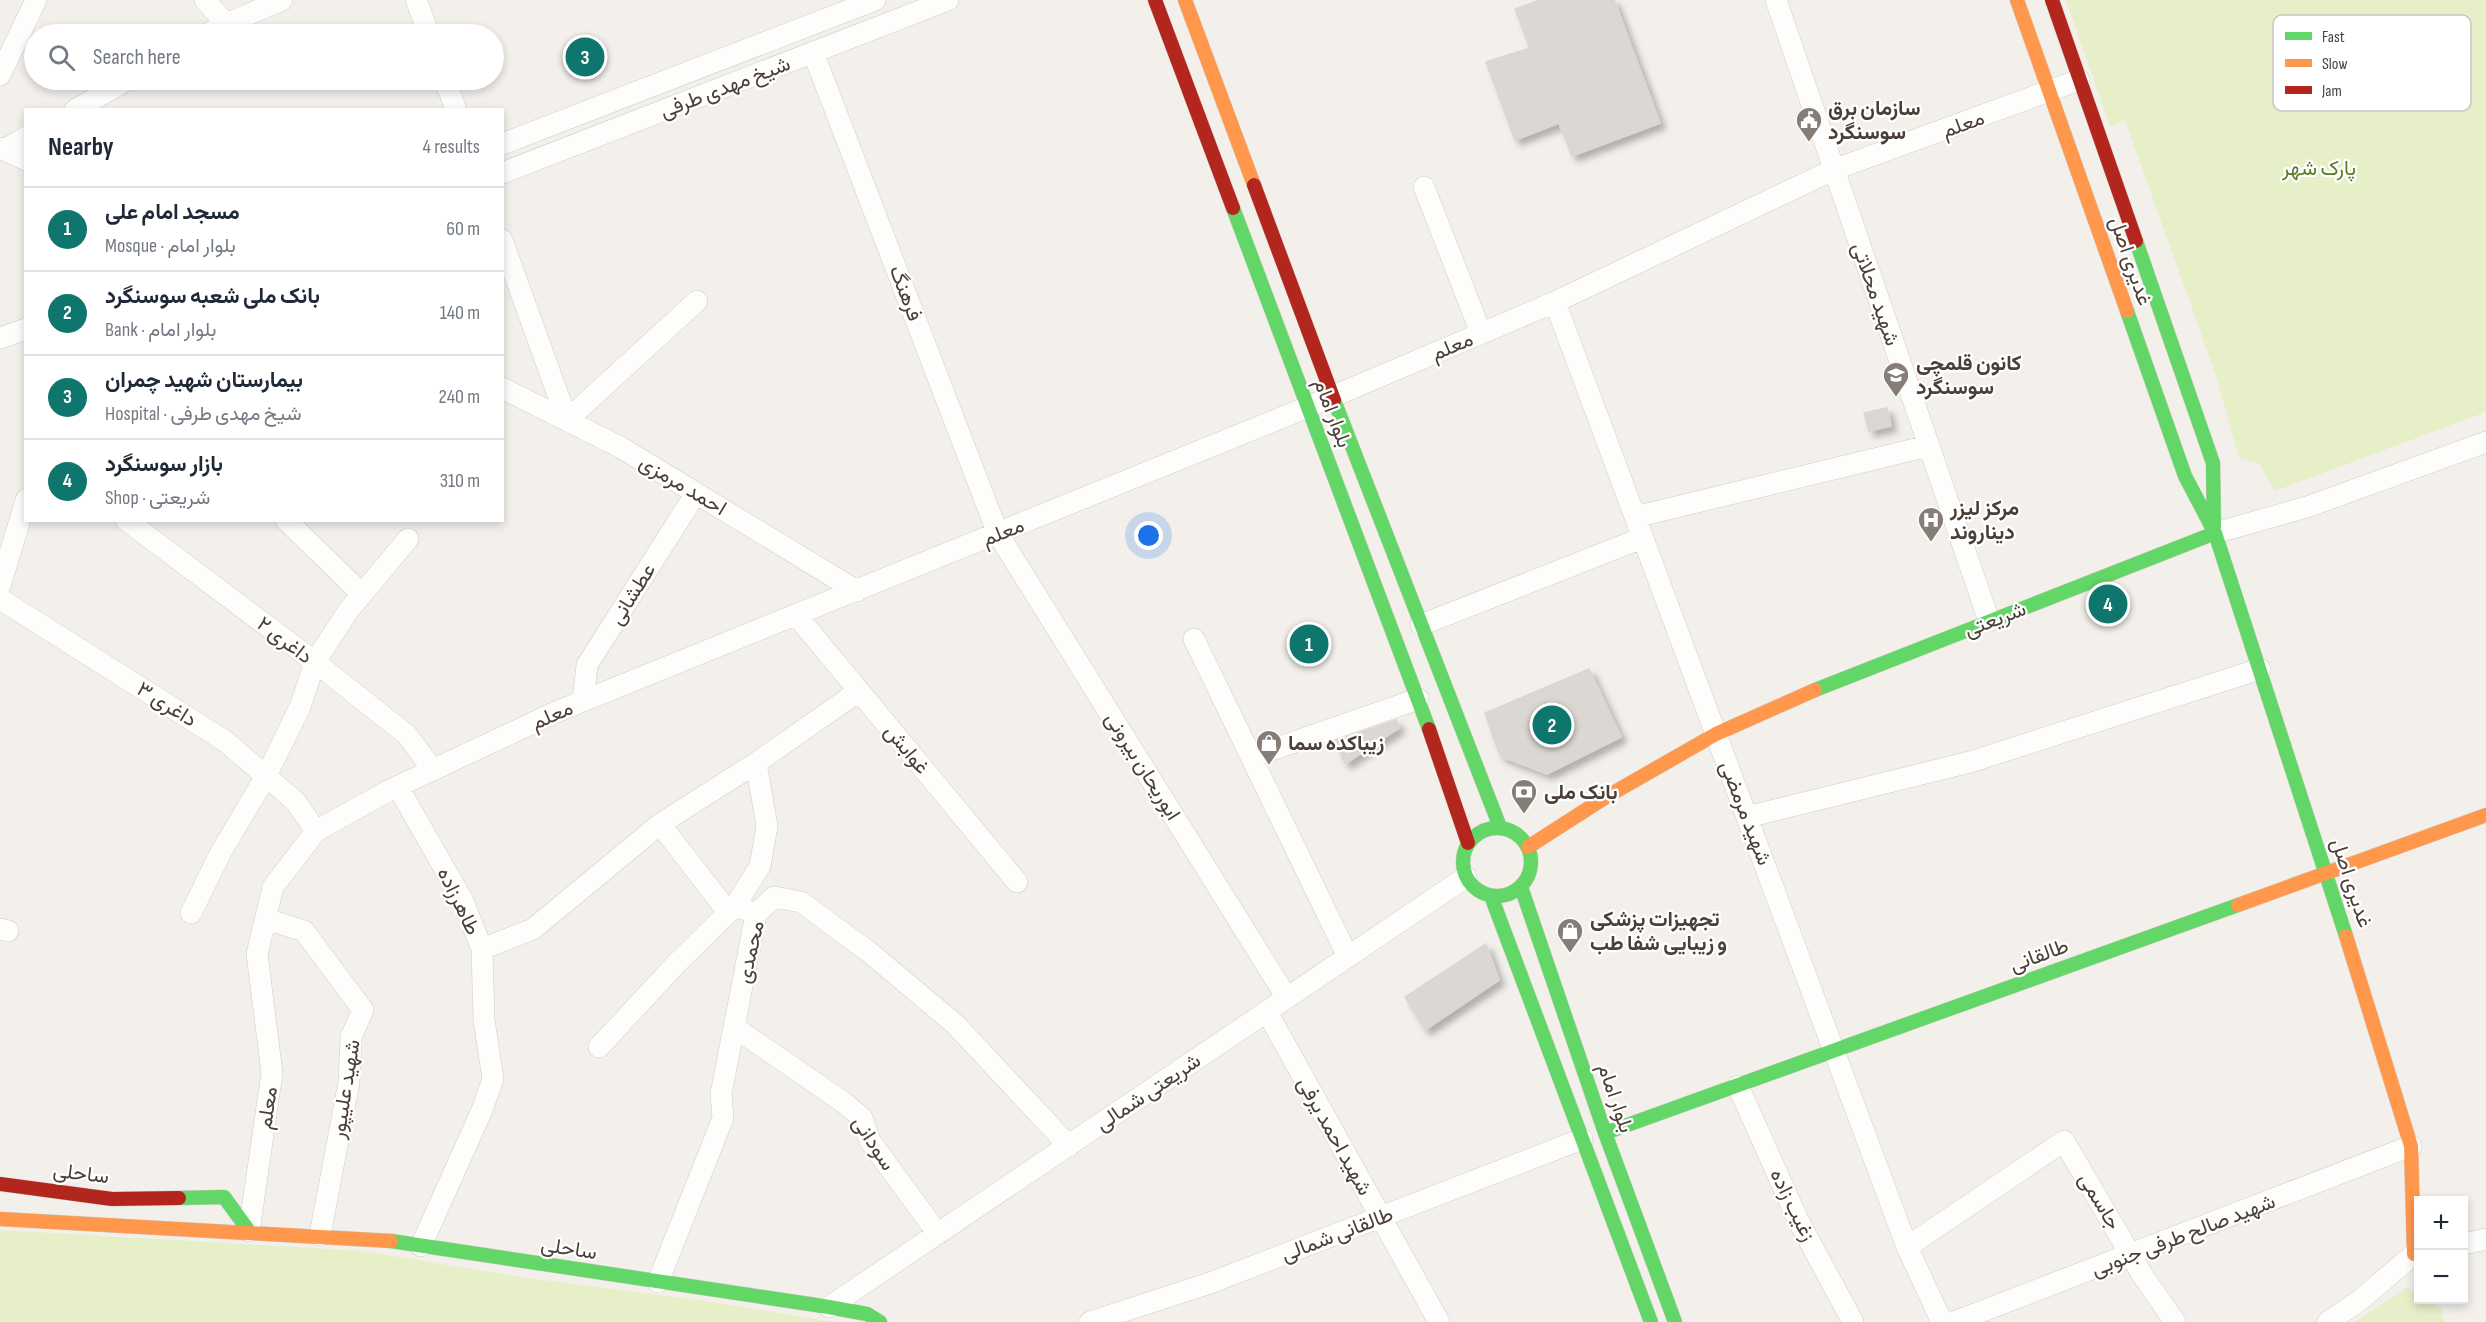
<!DOCTYPE html>
<html lang="en">
<head>
<meta charset="utf-8">
<style>
	body { margin:0; font-family:"Sofia Sans Condensed",Vazirmatn,sans-serif; background:#f6f6f7; color:#1f2937 }
	.controls { position:absolute; right:18px; bottom:18px; display:grid; overflow:hidden; border-radius:0px; box-shadow:0 3px 9px #0003 }
	.controls button { width:54px; height:54px; display:grid; place-items:center; padding:0; border:0; border-bottom:2px solid #e0e1e3; background:#fff; color:#1f2937; font:30px sans-serif }
	.you { position:absolute; left:1149px; top:536px; width:21px; height:21px; margin:-15px; border:4px solid #fff; border-radius:50%; background:#1a73e8; box-shadow:0 0 0 9px #1a73e833 }
	.badge { display:grid; place-items:center; width:39px; height:39px; border-radius:50%; background:#0f766e; color:#fff; font-size:20px; font-weight:700 }
	.pin { position:absolute; translate:-50% -50%; border:3px solid #fff; box-shadow:0 2px 6px #0006 }
	.list { margin:0; padding:0; list-style:none }
	h2 { display:flex; justify-content:space-between; align-items:center; height:78px; margin:0; padding:0 24px; font-size:26px }
	h2 small { font-size:20px; font-weight:400; color:#747a83 }
	.list li { display:grid; grid-template-columns:39px 1fr auto; gap:18px; align-items:center; box-sizing:border-box; height:84px; padding:0 24px; border-top:2px solid #e0e1e3 }
	.list b { display:block; font-size:22px; white-space:nowrap }
	.list p { margin:0; font-size:20px; white-space:nowrap; color:#747a83 }
	.list em { font-size:20px; font-style:normal; color:#747a83 }
	.icon { flex:none; width:33px; height:33px; fill:none; stroke:currentColor; stroke-width:2; stroke-linecap:round; stroke-linejoin:round }
	.map { position:relative; flex:none; width:2486px; height:1322px; overflow:hidden }
	.search { position:absolute; background:#fff; box-shadow:0 3px 9px #0003; left:24px; top:24px; width:480px; height:66px; display:flex; align-items:center; gap:15px; box-sizing:border-box; padding:0 21px; border-radius:33px; color:#747a83; font-size:22px }
	.panel { position:absolute; background:#fff; box-shadow:0 3px 9px #0003; left:24px; top:108px; width:480px; height:414px; border-radius:0px }
	.map>svg:first-child { display:block }
	.green { fill:#e7efc9 }
	.building { fill:#dbd7d2; stroke:#dcd6d1; stroke-width:1.5; filter:url(#shadow) }
	.lines { fill:none; stroke-linecap:round; stroke-linejoin:round }
	.street-casing { stroke:#d0ccc8; stroke-width:22 }
	.fast-casing { stroke:#d5cdc3; stroke-width:15 }
	.slow-casing { stroke:#d5cdc3; stroke-width:15 }
	.jam-casing { stroke:#d5cdc3; stroke-width:15 }
	.street { stroke:#fdfdfc; stroke-width:21 }
	.fast { stroke:#63d668; stroke-width:14 }
	.slow { stroke:#ff974d; stroke-width:14 }
	.jam { stroke:#b3261e; stroke-width:14 }
	.labels { text-anchor:middle; stroke-width:4.5; stroke-linejoin:round; paint-order:stroke }
	.street-label { font-size:21px; fill:#4b3f36; stroke:#fff }
	.poi-label { font-size:21px; font-weight:bold; fill:#4b3f36; stroke:#fff; text-anchor:start }
	.park-label { font-size:21px; fill:#557e21; stroke:#fff }
	.key { fill:#fff; stroke:#c9c5c3; stroke-width:1.5 }
	.key-label { font-size:16px; fill:#4b3f36 }
</style>
</head>
<body>
<div class="map">
<svg width="2486" height="1322" viewBox="0 0 2486 1322">
	<defs>
		<filter id="shadow"><feDropShadow dx="5.5" dy="5.5" stdDeviation="3" flood-color="#0004"/></filter>
	</defs>
	<rect width="100%" height="100%" fill="#f3f0ec"/>
	<path class="green" d="M2066,0H2486V412L2275,491L2259,464L2239,458L2216,376L2125,120L2110,127Z
		M0,1230L362,1251L520,1277L713,1302L834,1322H0Z
		M2408,1287L2418,1294V1300H2427L2441,1308L2444,1322H2355Z"/>
	<path class="building" d="M1540,0H1614L1660,123L1572,156L1559,123L1515,140L1486,62L1530,48L1515,9Z
		M1887,408L1891,426L1869,431L1864,413Z
		M1589,669L1621,737L1547,774L1500,756L1485,713Z
		M1396,720L1399,728L1345,764L1335,741Z
		M1486,944L1499,980L1425,1030L1405,997Z"/>
	<g class="lines">
		<g class="street-casing">
			<path id="street" d="M205,0L226,24
				M416,0L429,34
				M1776,0L1989,621
				M207,34L226,24L282,0
				M813,52L998,534L1287,998
				M0,75L36,0
				M445,80L456,110
				M75,110L127,80
				M502,144L875,0
				M0,148L26,160
				M4,150L26,137
				M502,173L948,0
				M1424,187L1481,333
				M502,240L567,420L697,301
				M1555,302L1907,1247L1942,1322
				M0,338L26,329
				M502,388L620,447L857,591
				M1635,517L1928,446
				M126,520L315,662L407,735L433,770
				M286,520L362,594
				M2215,533L2307,507L2486,442
				M0,586L26,500
				M0,599L225,741L296,802L316,831
				M797,616L1017,882
				M1421,625L1642,538
				M1194,639L1348,957
				M583,701L587,665L696,493
				M1251,757L1418,699
				M398,787L463,901L482,949L533,929L660,824L756,763
				M1747,817L1970,762L2260,669
				M660,824L728,912
				M735,906L760,866L767,826L756,763L859,691
				M191,913L221,852L266,776L300,707L315,662L348,611L408,539
				M266,919L304,931L363,1010L351,1037L349,1082L320,1235
				M0,929L8,931
				M1267,1012L1439,1322
				M734,1027L843,1102L862,1118L870,1141L938,1234
				M599,1047L677,963L735,906L747,910
				M1738,1086L1798,1220L1853,1322
				M249,1231L272,1073L257,954L273,887L316,831L388,791L556,712L1308,407L1555,302L1833,170L2079,80
				M2464,1244L2486,1239
				M421,1246L482,1110L493,1079L484,1020L482,949
				M1907,1247L2064,1141L2143,1276L2175,1322
				M658,1282L723,1118L721,1094L756,914L774,897L801,902L869,952L955,1024L1069,1146
				M829,1307L1466,877
				M1090,1322L1210,1283L1582,1139
				M1954,1322L2411,1146
				M2328,1322L2359,1301L2414,1254L2418,1253"/>
		</g>
		<g class="fast-casing">
			<path id="fast" d="M1233,208L1429,729
				M2136,241L2213,463L2214,527
				M2127,311L2185,476L2215,533L2346,936
				M1334,400L1500,827
				M1815,690L2215,533
				M1463 862a34 34 0 1 1 68 0a34 34 0 1 1-68 0Z
				M1521,887L1605,1133L1675,1322
				M1491,896L1651,1322
				M1605,1133L2238,905
				M179,1198L224,1197L249,1231
				M391,1241L829,1307L867,1314L880,1322"/>
		</g>
		<g class="slow-casing">
			<path id="slow" d="M1185,0L1254,185
				M2017,0L2127,311
				M1528,847L1606,797L1716,734L1815,690
				M2238,905L2486,815
				M2346,936L2411,1146L2414,1254
				M0,1219L391,1241"/>
		</g>
		<g class="jam-casing">
			<path id="jam" d="M1155,0L1233,208
				M2052,0L2136,241
				M1254,185L1334,400
				M1429,729L1468,843
				M0,1184L112,1199L179,1198"/>
		</g>
		<use href="#street" class="street"/>
		<use href="#fast" class="fast"/>
		<use href="#slow" class="slow"/>
		<use href="#jam" class="jam"/>
	</g>
	<defs>
		<g id="civic-pin" transform="scale(1.35)"><path d="M0 17L-7.5 6A9.5 9.5 0 1 1 7.5 6Z" fill="#867d76" stroke="#fff"/><path d="M-.6-6.5H3V-4.5H.6V-3L4-1V1h2V6H-6V1h2V-1L-.6-3ZM-1.2 2.5V6h2.4V2.5Z" fill="#fff"/></g>
		<g id="school-pin" transform="scale(1.35)"><path d="M0 17L-7.5 6A9.5 9.5 0 1 1 7.5 6Z" fill="#867d76" stroke="#fff"/><path d="M0-5L7-2L0 1L-7-2ZM-4 1L0 2.5L4 1V4Q0 6-4 4Z" fill="#fff"/></g>
		<g id="hospital-pin" transform="scale(1.35)"><path d="M0 17L-7.5 6A9.5 9.5 0 1 1 7.5 6Z" fill="#867d76" stroke="#fff"/><path d="M-5-5h3v3.5h4V-5h3V5h-3V1.5h-4V5h-3Z" fill="#fff"/></g>
		<g id="shop-pin" transform="scale(1.35)"><path d="M0 17L-7.5 6A9.5 9.5 0 1 1 7.5 6Z" fill="#867d76" stroke="#fff"/><path d="M-5-2.5h2.3a2.7 3.5 0 0 1 5.4 0H5L5.5 6h-11ZM-1.5-2.5h3a1.5 2.3 0 0 0-3 0Z" fill="#fff"/></g>
		<g id="bank-pin" transform="scale(1.35)"><path d="M0 17L-7.5 6A9.5 9.5 0 1 1 7.5 6Z" fill="#867d76" stroke="#fff"/><path d="M-6-4H6V4H-6ZM0-2.3a2.3 2.3 0 1 0 0 4.6a2.3 2.3 0 1 0 0-4.6Z" fill="#fff"/></g>
	</defs>
	<g fill-rule="evenodd">
		<use href="#civic-pin" x="1809" y="120"/>
		<use href="#school-pin" x="1896" y="375"/>
		<use href="#hospital-pin" x="1931" y="520"/>
		<use href="#shop-pin" x="1269" y="743"/>
		<use href="#bank-pin" x="1524" y="792"/>
		<use href="#shop-pin" x="1570" y="931"/>
	</g>
	<g class="labels">
		<g class="street-label">
			<text transform="translate(725 87) rotate(-21)" y="7">شیخ مهدی طرفی</text>
			<text transform="translate(1963 124) rotate(-20)" y="7">معلم</text>
			<text transform="translate(2131 261) rotate(71)" y="7">غدیری اصل</text>
			<text transform="translate(906 293) rotate(69)" y="7">فرهنگ</text>
			<text transform="translate(1876 294) rotate(71)" y="7">شهید محلاتی</text>
			<text transform="translate(1452 346) rotate(-23)" y="7">معلم</text>
			<text transform="translate(1333 413) rotate(69)" y="7">بلوار امام</text>
			<text transform="translate(683 485) rotate(31)" y="7">احمد مرمزی</text>
			<text transform="translate(1003 532) rotate(-22)" y="7">معلم</text>
			<text transform="translate(632 594) rotate(-58)" y="7">عطشانی</text>
			<text transform="translate(1995 619) rotate(-21)" y="7">شریعتی</text>
			<text transform="translate(285 640) rotate(37)" y="7">داغری ۲</text>
			<text transform="translate(167 704) rotate(32)" y="7">داغری ۳</text>
			<text transform="translate(552 715) rotate(-24)" y="7">معلم</text>
			<text transform="translate(907 749) rotate(50)" y="7">غوابش</text>
			<text transform="translate(1143 766) rotate(58)" y="7">ابوریحان بیرونی</text>
			<text transform="translate(1746 813) rotate(69)" y="7">شهید مرمضی</text>
			<text transform="translate(2352 883) rotate(72)" y="7">غدیری اصل</text>
			<text transform="translate(459 901) rotate(64)" y="7">طاهرزاده</text>
			<text transform="translate(750 952) rotate(-77)" y="7">محمدی</text>
			<text transform="translate(2039 955) rotate(-20)" y="7">طالقانی</text>
			<text transform="translate(345 1089) rotate(-81)" y="7">شهید علیپور</text>
			<text transform="translate(1148 1092) rotate(-34)" y="7">شریعتی شمالی</text>
			<text transform="translate(1616 1098) rotate(71)" y="7">بلوار امام</text>
			<text transform="translate(267 1108) rotate(-82)" y="7">معلم</text>
			<text transform="translate(1335 1136) rotate(61)" y="7">شهید احمد یرفی</text>
			<text transform="translate(874 1143) rotate(57)" y="7">سودانی</text>
			<text transform="translate(81 1173) rotate(7)" y="7">ساحلی</text>
			<text transform="translate(2100 1201) rotate(59)" y="7">جاسمی</text>
			<text transform="translate(1793 1205) rotate(64)" y="7">زغیب زاده</text>
			<text transform="translate(1337 1234) rotate(-21)" y="7">طالقانی شمالی</text>
			<text transform="translate(2183 1235) rotate(-21)" y="7">شهید صالح طرفی جنوبی</text>
			<text transform="translate(569 1248) rotate(9)" y="7">ساحلی</text>
		</g>
		<g class="poi-label">
			<text x="1828" y="115">سازمان برق<tspan x="1828" dy="24">سوسنگرد</tspan></text>
			<text x="1916" y="370">کانون قلمچی<tspan x="1916" dy="24">سوسنگرد</tspan></text>
			<text x="1950" y="515">مرکز لیزر<tspan x="1950" dy="24">دیناروند</tspan></text>
			<text x="1288" y="750">زیباکده سما</text>
			<text x="1544" y="799">بانک ملی</text>
			<text x="1590" y="926">تجهیزات پزشکی<tspan x="1590" dy="24">و زیبایی شفا طب</tspan></text>
		</g>
		<g class="park-label">
			<text x="2319" y="175">پارک شهر</text>
		</g>
	</g>
	<rect x="2273" y="15" width="198" height="96" rx="9" class="key"/>
	<rect x="2285" y="32" width="27" height="8" fill="#63d668"/>
	<rect x="2285" y="59" width="27" height="8" fill="#ff974d"/>
	<rect x="2285" y="86" width="27" height="8" fill="#b3261e"/>
	<g class="key-label">
		<text x="2322" y="42">Fast</text>
		<text x="2322" y="69">Slow</text>
		<text x="2322" y="96">Jam</text>
	</g>
</svg>
<div class="controls">
<button>+</button>
<button>−</button>
</div>
<div class="you"></div>
<div class="pin badge" style="left:1309px;top:644px">1</div>
<div class="pin badge" style="left:1552px;top:725px">2</div>
<div class="pin badge" style="left:585px;top:57px">3</div>
<div class="pin badge" style="left:2108px;top:604px">4</div>
<div class="search"><svg class="icon" aria-label="search" viewBox="0 0 24 24"><circle cx="10" cy="10" r="6"/><path d="M15 15l6 6"/></svg>Search here</div>
<section class="panel">
<h2>Nearby<small>4 results</small></h2>
<ul class="list">
<li><span class="badge">1</span><div><b>مسجد امام علی</b><p>Mosque · بلوار امام</p></div><em>60 m</em></li>
<li><span class="badge">2</span><div><b>بانک ملی شعبه سوسنگرد</b><p>Bank · بلوار امام</p></div><em>140 m</em></li>
<li><span class="badge">3</span><div><b>بیمارستان شهید چمران</b><p>Hospital · شیخ مهدی طرفی</p></div><em>240 m</em></li>
<li><span class="badge">4</span><div><b>بازار سوسنگرد</b><p>Shop · شریعتی</p></div><em>310 m</em></li>
</ul>
</section>
</div>
</body>
</html>
